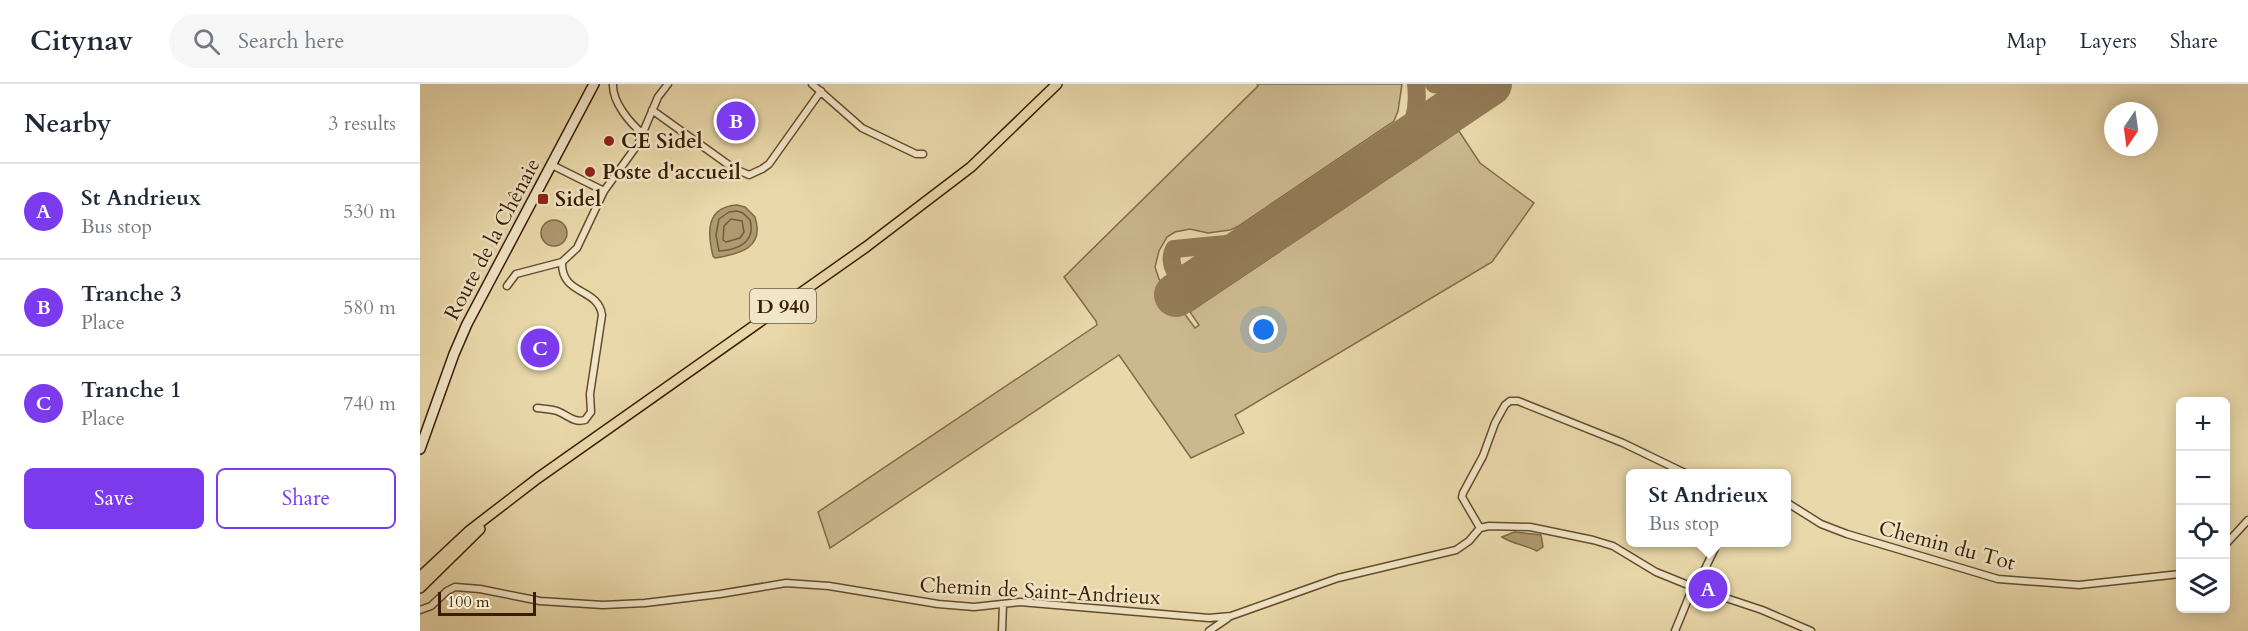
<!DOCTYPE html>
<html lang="en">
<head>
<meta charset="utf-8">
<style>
	body { margin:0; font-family:Cardo,serif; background:#f6f6f7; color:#1f2937 }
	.controls { position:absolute; right:18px; bottom:18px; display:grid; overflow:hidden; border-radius:9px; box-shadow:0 3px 15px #0003 }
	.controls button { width:54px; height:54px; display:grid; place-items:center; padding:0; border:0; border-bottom:2px solid #e0e1e3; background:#fff; color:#1f2937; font:30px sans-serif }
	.compass { position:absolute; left:1684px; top:18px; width:54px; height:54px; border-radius:50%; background:#fff; box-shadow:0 3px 15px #0003; rotate:193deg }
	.scale { position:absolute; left:18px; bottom:15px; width:98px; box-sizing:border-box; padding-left:6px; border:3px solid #3a1e03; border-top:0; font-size:16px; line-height:21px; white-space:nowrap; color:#3a1e03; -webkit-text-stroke:4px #f1e6c8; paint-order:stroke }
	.you { position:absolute; left:844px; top:246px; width:21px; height:21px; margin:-15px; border:4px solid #fff; border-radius:50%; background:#1a73e8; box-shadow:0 0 0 9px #1a73e833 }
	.badge { display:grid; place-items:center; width:39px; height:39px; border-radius:50%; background:#7c3aed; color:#fff; font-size:20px; font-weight:700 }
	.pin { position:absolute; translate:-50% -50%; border:3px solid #fff; box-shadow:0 2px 6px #0006 }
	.popup { position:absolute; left:1206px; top:385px; width:165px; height:78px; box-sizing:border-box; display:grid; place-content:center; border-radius:9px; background:#fff; filter:drop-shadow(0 2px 4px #0005); font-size:20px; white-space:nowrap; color:#747a83 }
	.popup b { font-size:22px; color:#1f2937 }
	.popup::after { content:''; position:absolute; left:50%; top:100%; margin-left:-12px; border:12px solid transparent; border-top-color:#fff }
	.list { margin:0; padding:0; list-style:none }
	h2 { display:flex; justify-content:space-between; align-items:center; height:78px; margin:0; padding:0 24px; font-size:26px }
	h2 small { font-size:20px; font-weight:400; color:#747a83 }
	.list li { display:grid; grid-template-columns:39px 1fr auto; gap:18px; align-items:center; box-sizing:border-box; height:96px; padding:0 24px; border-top:2px solid #e0e1e3 }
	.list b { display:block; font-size:22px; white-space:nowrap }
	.list p { margin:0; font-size:20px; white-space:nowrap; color:#747a83 }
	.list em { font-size:20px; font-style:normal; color:#747a83 }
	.actions { display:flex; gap:12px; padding:18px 24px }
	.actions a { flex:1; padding:14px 0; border:2px solid #7c3aed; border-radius:9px; text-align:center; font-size:21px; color:#7c3aed }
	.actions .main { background:#7c3aed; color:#fff }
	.icon { flex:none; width:33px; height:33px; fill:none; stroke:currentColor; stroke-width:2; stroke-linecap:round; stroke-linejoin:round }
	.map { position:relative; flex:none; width:1828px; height:547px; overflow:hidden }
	header { display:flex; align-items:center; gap:36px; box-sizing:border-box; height:84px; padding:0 30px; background:#fff; border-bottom:2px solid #e0e1e3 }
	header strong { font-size:28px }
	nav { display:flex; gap:33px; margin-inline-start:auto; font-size:21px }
	.search { width:420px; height:54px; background:#f6f6f7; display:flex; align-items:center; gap:15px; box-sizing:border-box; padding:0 21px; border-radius:33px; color:#747a83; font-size:22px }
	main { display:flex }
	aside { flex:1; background:#fff }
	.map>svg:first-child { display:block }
	.green { fill:#cbb88e; stroke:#826b48; stroke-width:1.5 }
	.water { fill:#ae9971; stroke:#806845; stroke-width:1.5 }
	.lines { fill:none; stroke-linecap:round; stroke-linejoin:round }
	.shore { stroke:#745c3a; stroke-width:1.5 }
	.taxiway { stroke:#927b56; stroke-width:18 }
	.runway { stroke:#927b56; stroke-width:44 }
	.street-casing { stroke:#664c2d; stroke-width:9 }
	.secondary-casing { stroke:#3a1e03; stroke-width:12 }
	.primary-casing { stroke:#3a1e03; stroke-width:12 }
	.street { stroke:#f1e6c8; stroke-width:6 }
	.secondary { stroke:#f1e6c8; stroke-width:9 }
	.primary { stroke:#e9d8aa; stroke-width:9 }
	.poi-dot { fill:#8f2418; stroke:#f1e6c8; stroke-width:2 }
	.labels { text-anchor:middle; stroke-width:5; stroke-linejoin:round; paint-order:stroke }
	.shield { fill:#f1e6c8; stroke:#715a3e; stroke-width:1.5 }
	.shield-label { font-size:20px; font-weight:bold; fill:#3a1e03 }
	.poi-label { font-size:21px; font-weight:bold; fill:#3a1e03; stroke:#f1e6c8; text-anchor:start }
	.street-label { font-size:21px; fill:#3a1e03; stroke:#f1e6c8 }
</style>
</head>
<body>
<header>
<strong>Citynav</strong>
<div class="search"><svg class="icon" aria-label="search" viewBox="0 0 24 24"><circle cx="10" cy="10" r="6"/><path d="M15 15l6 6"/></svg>Search here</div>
<nav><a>Map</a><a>Layers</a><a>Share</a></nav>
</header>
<main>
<aside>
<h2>Nearby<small>3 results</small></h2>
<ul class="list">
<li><span class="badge">A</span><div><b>St Andrieux</b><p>Bus stop</p></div><em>530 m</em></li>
<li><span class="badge">B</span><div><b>Tranche 3</b><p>Place</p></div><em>580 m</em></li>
<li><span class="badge">C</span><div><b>Tranche 1</b><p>Place</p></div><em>740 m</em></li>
</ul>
<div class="actions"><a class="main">Save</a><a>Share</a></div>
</aside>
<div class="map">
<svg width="1828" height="547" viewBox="0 0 1828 547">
	<rect width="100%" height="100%" fill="#e9d8aa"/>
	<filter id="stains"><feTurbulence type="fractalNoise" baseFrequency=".00333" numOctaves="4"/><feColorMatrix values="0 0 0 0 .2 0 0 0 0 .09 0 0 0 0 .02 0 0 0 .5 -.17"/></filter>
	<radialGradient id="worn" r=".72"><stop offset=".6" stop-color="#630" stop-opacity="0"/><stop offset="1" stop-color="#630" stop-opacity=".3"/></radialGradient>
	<path class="green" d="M837,0H982L978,27L974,37L817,143L810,146L788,149L770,145L755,148L747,153L739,167L735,183L739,195L775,244L779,241L770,228L1039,47L1060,79L1114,119L1072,178L815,331L824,349L771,374L699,271L410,464L398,428L677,241L676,237L644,193L838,2Z"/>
	<path class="water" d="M317,121L325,123L335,133C345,164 320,170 295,174L293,172C287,148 286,123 317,121Z
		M121 149a13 13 0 1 1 26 0a13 13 0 1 1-26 0Z
		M1094,448L1121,451L1123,463L1117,467C1105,461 1093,460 1082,453Z"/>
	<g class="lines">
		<path class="shore" d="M317,127L323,129L330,136C336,158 318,166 299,167L296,151L299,135L309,128Z
			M311,135L322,137L324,148L320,154L306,158L303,156L304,142Z"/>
		<path class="taxiway" d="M1014,0L1046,5L1070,0
			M976,63C994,44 999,26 996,0
			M775,198C759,200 746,180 754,165L827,158L841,154"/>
		<path class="runway" d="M756,211L1070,0"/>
		<g class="street-casing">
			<path id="street" d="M193,0C192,18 210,39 223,50
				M392,0L442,44L496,70H503
				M232,26L313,84L329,91L342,85L349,80L401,7
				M132,81L184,107
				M87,202L96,190L142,178L157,164L184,107L218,60L238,13L248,0
				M117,324C124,325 131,325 137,327C148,331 153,339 165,336L171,328L170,310L182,231C178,203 141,212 142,178
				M1366,418L1401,440L1427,450L1578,495L1659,501L1760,490
				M1060,444L1042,413L1043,409L1063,372L1075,339L1085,321L1090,317H1098L1203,359L1267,390
				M1806,460L1828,436
				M0,526L11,522L27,507L35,503L60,505L120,517L183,521L225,519L300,510L366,499L409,502L518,520L554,523L600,518L789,534L811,532L918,494L1036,466L1049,457L1060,444L1069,442L1110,443L1173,456L1193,462L1236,488L1273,503L1342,526L1391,547
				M582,547L583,520
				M789,547L808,534
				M1255,547L1273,503L1281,493L1298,458"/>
		</g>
		<g class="secondary-casing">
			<path id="secondary" d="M0,365L34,270L47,240L174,0"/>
		</g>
		<g class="primary-casing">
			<path id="primary" d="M0,493L49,447L118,394L446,163L551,83L637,0
				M0,504L60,445"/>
		</g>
		<use href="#street" class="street"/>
		<use href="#secondary" class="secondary"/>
		<use href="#primary" class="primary"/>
	</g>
	<g class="poi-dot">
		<circle cx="189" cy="57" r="6"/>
		<circle cx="170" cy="88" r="6"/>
		<rect x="117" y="109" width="12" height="12" rx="3"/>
	</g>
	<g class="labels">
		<rect class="shield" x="330" y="205" width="66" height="34" rx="4.5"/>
		<g class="shield-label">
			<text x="363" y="229">D 940</text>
		</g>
		<g class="poi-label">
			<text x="201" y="64">CE Sidel</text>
			<text x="182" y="95">Poste d'accueil</text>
			<text x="135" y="122">Sidel</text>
		</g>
		<g class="street-label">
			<text transform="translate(72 155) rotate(-62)" y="7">Route de la Chênaie</text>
			<text transform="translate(1527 461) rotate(15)" y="7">Chemin du Tot</text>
			<text transform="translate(620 507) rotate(3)" y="7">Chemin de Saint-Andrieux</text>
		</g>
	</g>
	<rect width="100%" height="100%" filter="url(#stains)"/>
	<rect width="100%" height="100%" fill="url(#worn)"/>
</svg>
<div class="controls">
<button>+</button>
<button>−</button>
<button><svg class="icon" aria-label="locate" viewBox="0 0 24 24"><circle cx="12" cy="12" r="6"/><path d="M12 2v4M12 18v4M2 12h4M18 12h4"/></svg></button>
<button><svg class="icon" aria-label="layers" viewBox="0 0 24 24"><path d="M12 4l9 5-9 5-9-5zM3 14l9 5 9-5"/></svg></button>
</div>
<svg class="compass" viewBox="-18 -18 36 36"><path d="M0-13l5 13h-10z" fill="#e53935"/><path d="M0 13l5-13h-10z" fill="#747a83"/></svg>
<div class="scale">100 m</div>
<div class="you"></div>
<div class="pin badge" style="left:1288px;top:505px">A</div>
<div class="popup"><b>St Andrieux</b>Bus stop</div>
<div class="pin badge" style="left:316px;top:37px">B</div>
<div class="pin badge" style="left:120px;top:264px">C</div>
</div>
</main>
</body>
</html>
